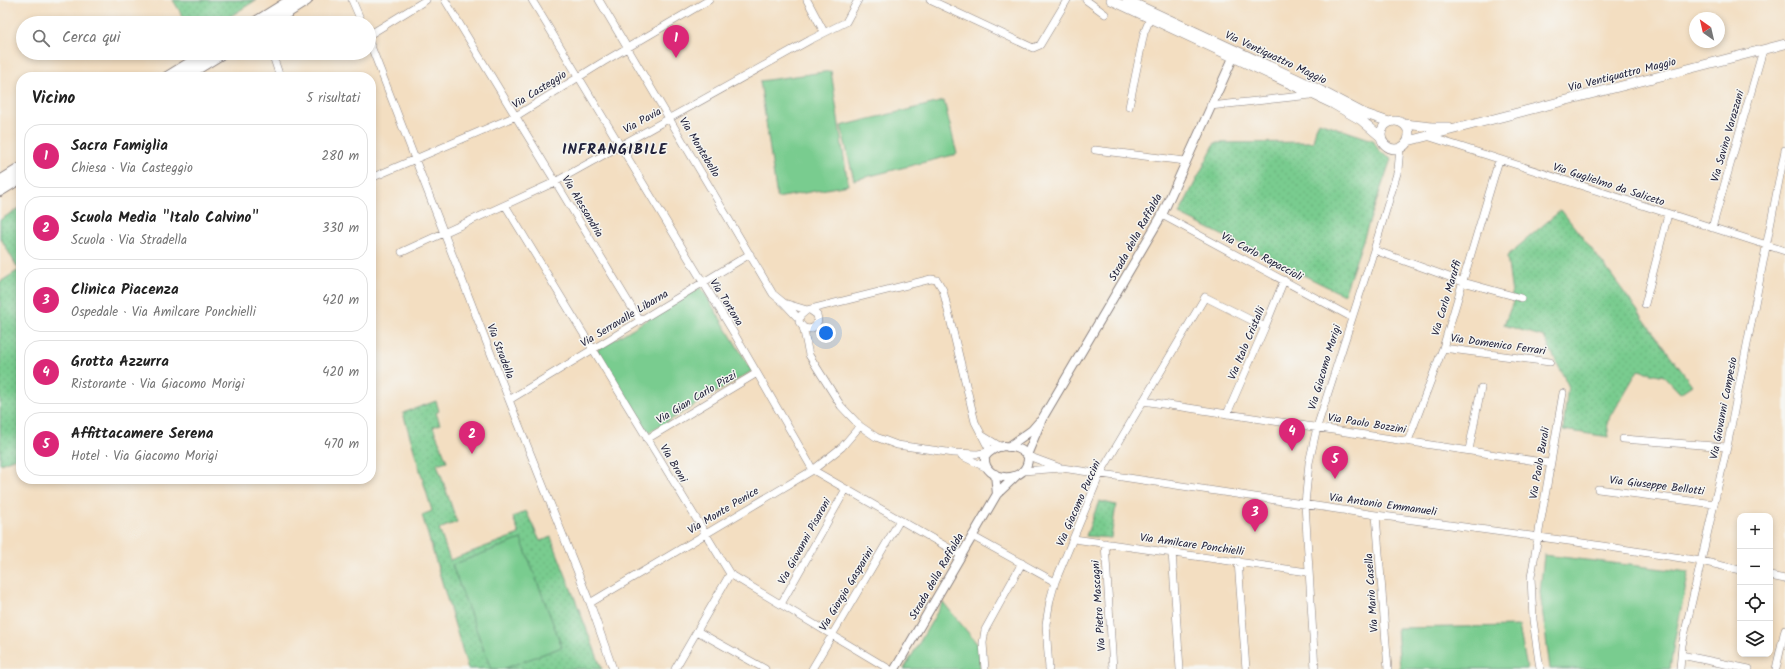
<!DOCTYPE html>
<html lang="it">
<head>
<meta charset="utf-8">
<style>
	body { margin:0; font-family:Kalam,sans-serif; background:#f6f6f6; color:#222 }
	.controls { position:absolute; right:12px; bottom:12px; display:grid; overflow:hidden; border-radius:8px; box-shadow:0 2px 6px #0003 }
	.controls button { width:36px; height:36px; display:grid; place-items:center; padding:0; border:0; border-bottom:1px solid #e0e0e0; background:#fff; color:#222; font:20px sans-serif }
	.compass { position:absolute; left:1689px; top:12px; width:36px; height:36px; border-radius:50%; background:#fff; box-shadow:0 2px 6px #0003; rotate:326deg }
	.you { position:absolute; left:826px; top:333px; width:14px; height:14px; margin:-10px; border:3px solid #fff; border-radius:50%; background:#1a73e8; box-shadow:0 0 0 6px #1a73e833 }
	.badge { display:grid; place-items:center; width:26px; height:26px; border-radius:50%; background:#db2777; color:#fff; font-size:13px; font-weight:700 }
	.pin { position:absolute; translate:-50% -33px; filter:drop-shadow(0 1px 2px #0008) }
	.pin::after { content:''; position:absolute; top:21px; width:14px; height:12px; background:inherit; clip-path:polygon(0 0,100% 0,50% 100%) }
	.list { margin:0; padding:0; list-style:none }
	h2 { display:flex; justify-content:space-between; align-items:center; height:52px; margin:0; padding:0 16px; font-size:17px }
	h2 small { font-size:13px; font-weight:400; color:#767676 }
	.list li { display:grid; grid-template-columns:26px 1fr auto; gap:12px; align-items:center; box-sizing:border-box; height:64px; margin:0 8px 8px; padding:0 8px; border:1px solid #e0e0e0; border-radius:16px }
	.list b { display:block; font-size:15px; white-space:nowrap }
	.list p { margin:0; font-size:13px; white-space:nowrap; color:#767676 }
	.list em { font-size:13px; font-style:normal; color:#767676 }
	.icon { flex:none; width:22px; height:22px; fill:none; stroke:currentColor; stroke-width:2; stroke-linecap:round; stroke-linejoin:round }
	.map { position:relative; flex:none; width:1785px; height:669px; overflow:hidden }
	.search { position:absolute; background:#fff; box-shadow:0 2px 6px #0003; left:16px; top:16px; width:360px; height:44px; display:flex; align-items:center; gap:10px; box-sizing:border-box; padding:0 14px; border-radius:22px; color:#767676; font-size:15px }
	.panel { position:absolute; background:#fff; box-shadow:0 2px 6px #0003; left:16px; top:72px; width:360px; height:412px; border-radius:16px }
	.map>svg:first-child { display:block }
	.grass { fill:url(#grass-dots); stroke:#4e7765 }
	.park { fill:#79cc8f; stroke:#4e7765 }
	.lines { fill:none; stroke-linecap:round; stroke-linejoin:round }
	.minor-casing { stroke:#8a807e; stroke-width:8 }
	.tertiary-casing { stroke:#8a807e; stroke-width:10 }
	.secondary-casing { stroke:#8a807e; stroke-width:10 }
	.primary-casing { stroke:#8a807e; stroke-width:12 }
	.minor { stroke:#fff; stroke-width:7 }
	.tertiary { stroke:#fff; stroke-width:8 }
	.secondary { stroke:#fff; stroke-width:9 }
	.primary { stroke:#fff; stroke-width:10 }
	.labels { text-anchor:middle; stroke-width:3; stroke-linejoin:round; paint-order:stroke }
	.street-label { font-size:11px; fill:#22223b; stroke:#f6f6f2 }
	.district-label { font-size:15px; font-weight:bold; letter-spacing:1px; fill:#22223b; stroke:#f6f6f2 }
</style>
</head>
<body>
<div class="map">
<svg width="1785" height="669" viewBox="0 0 1785 669">
	<defs>
		<pattern id="grass-dots" width="8" height="8" patternUnits="userSpaceOnUse"><rect width="8" height="8" fill="#79cc8f"/><path d="M2 2h.1M6 6h.1" fill="none" stroke="#68af7c" stroke-width="1.8" stroke-linecap="round"/></pattern>
	</defs>
	<rect width="100%" height="100%" fill="#f6f6f2"/>
	<filter id="ink" filterUnits="userSpaceOnUse"><feTurbulence type="fractalNoise" baseFrequency=".025" numOctaves="2"/><feDisplacementMap in="SourceGraphic" scale="8" xChannelSelector="R" yChannelSelector="G"/><feConvolveMatrix kernelMatrix="1 2 1 2 8 2 1 2 1" color-interpolation-filters="sRGB"/></filter>
	<filter id="wash" filterUnits="userSpaceOnUse"><feTurbulence type="fractalNoise" baseFrequency=".012" numOctaves="4" result="noise"/><feDisplacementMap in="SourceGraphic" scale="16" xChannelSelector="R" yChannelSelector="G"/><feGaussianBlur stdDeviation="0.9" result="paint"/><feColorMatrix in="noise" values="0 0 0 0 0 0 0 0 0 0 0 0 0 0 0 0 0 1.4 0 .05"/><feComposite in="paint" operator="in"/></filter>
	<g filter="url(#wash)">
		<rect width="100%" height="100%" fill="#f3dec1"/>
		<path class="grass" d="M173,0H256L220,23H187Z
			M1319,122L1373,140L1379,151L1391,159L1344,295L1179,214L1215,143L1313,142L1316,128Z
			M21,207V456L0,464V282L19,270L0,237V220Z
			M1561,210L1604,265L1692,385L1680,393L1664,376L1638,370L1607,423L1609,437L1563,430L1568,385L1544,337L1504,325L1513,302L1507,256Z
			M436,401L439,411L436,413L440,424L433,427L447,461L437,464L457,522L439,529L450,560L519,534L513,517L526,511L540,541L551,537L602,669H468L422,515L432,511L403,413Z
			M1099,501L1116,505L1111,538L1086,536Z"/>
		<path class="park" d="M831,71L848,185L777,198L760,81Z
			M944,101L957,154L854,180L841,126Z
			M701,287L752,371L647,434L597,350Z
			M521,539L562,647L503,669H491L452,565Z
			M1544,555L1689,572L1674,642L1670,669H1550L1540,592Z
			M943,602L979,646L980,669H904Z
			M1519,626L1527,669H1400L1397,628Z"/>
	</g>
	<g filter="url(#ink)">
		<g class="lines">
			<g class="minor-casing">
				<path id="minor" d="M352,0L362,23
					M445,0L640,321
					M532,0L735,335L813,470L961,555
					M599,0L773,294L784,303L807,310
					M807,0L824,32
					M930,0L1033,48L1040,45L1067,0
					M1086,0L1105,14
					M369,35L426,0
					M369,41L509,400L590,603L613,669
					M272,53L280,77
					M1210,106L1311,95
					M1129,107L1144,33L1152,14
					M1427,136L1785,251
					M1095,150L1185,161
					M371,178L516,116L603,62L709,0
					M505,205L730,574L889,669
					M1162,215L1351,317
					M1712,228L1763,50
					M1374,250L1463,282L1521,298
					M402,252L555,182L810,40L846,22L858,0
					M785,304L799,319
					M1645,304L1668,214
					M810,310L817,315C820,325 812,332 803,327L799,322L800,316L807,310L931,279L937,280L943,290L975,422L990,451
					M803,327L809,355L841,406L860,426L876,437L897,445L954,453L978,454L988,452
					M1443,348L1550,362
					M509,400L750,254
					M1143,401L1549,463
					M1227,414L1265,327L1284,280
					M983,436L1001,447
					M647,439L757,373
					M1623,439L1727,447
					M1408,441L1443,348L1499,160
					M1469,450L1481,388
					M962,456L987,468
					M1028,456L1058,467
					M1023,471L1062,468L1376,515L1576,542L1701,561L1740,570
					M1598,489L1714,504
					M1376,515L1388,669
					M972,536L1055,582
					M1074,539L1308,572
					M1105,543L1113,669
					M1172,552L1180,669
					M1238,561L1246,669
					M1770,576L1785,579
					M590,603L813,470L842,447L860,426
					M781,604L846,489
					M697,631L765,669
					M1681,655L1749,669
					M675,669L730,574
					M812,669L900,520
					M985,669L983,643L985,630L1022,563
					M1049,669L1046,624L1050,600L1055,582L1100,474L1205,297L1265,327
					M1315,669L1305,504L1309,463L1317,427L1374,250L1398,170L1400,148
					M1540,669L1533,620L1531,577L1563,393
					M1680,669L1682,645L1727,447L1785,150
					M1776,669L1785,629"/>
			</g>
			<g class="tertiary-casing">
				<path id="tertiary" d="M1004,446C1014,447 1022,448 1028,456C1030,485 982,483 985,457C990,450 996,447 1004,446Z
					M1008,447L1032,430L1039,422
					M1027,455L1042,419L1162,215L1233,58
					M995,474L997,494
					M895,669L997,494L1016,476"/>
			</g>
			<g class="secondary-casing">
				<path id="secondary" d="M1111,0L1333,104L1361,120L1381,137
					M1127,0L1308,84L1363,113L1389,122
					M1381 135a14 14 0 1 1 28 0a14 14 0 1 1-28 0Z
					M1404,124L1432,127H1448
					M1408,141L1785,44"/>
			</g>
			<g class="primary-casing">
				<path id="primary" d="M254,23L291,0
					M271,23L307,0
					M167,77L206,53
					M184,77L223,53
					M0,181L21,168
					M0,191L21,178"/>
			</g>
			<use href="#minor" class="minor"/>
			<use href="#tertiary" class="tertiary"/>
			<use href="#secondary" class="secondary"/>
			<use href="#primary" class="primary"/>
		</g>
	</g>
	<g class="labels">
		<g class="street-label">
			<text transform="translate(1276 57) rotate(25)" y="4">Via Ventiquattro Maggio</text>
			<text transform="translate(1622 74) rotate(-14)" y="4">Via Ventiquattro Maggio</text>
			<text transform="translate(539 89) rotate(-32)" y="4">Via Casteggio</text>
			<text transform="translate(642 120) rotate(-29)" y="4">Via Pavia</text>
			<text transform="translate(1727 136) rotate(-74)" y="4">Via Savino Varazzani</text>
			<text transform="translate(700 147) rotate(59)" y="4">Via Montebello</text>
			<text transform="translate(1609 184) rotate(18)" y="4">Via Guglielmo da Saliceto</text>
			<text transform="translate(583 206) rotate(59)" y="4">Via Alessandria</text>
			<text transform="translate(1135 237) rotate(-61)" y="4">Strada della Raffalda</text>
			<text transform="translate(1262 256) rotate(28)" y="4">Via Carlo Rapaccioli</text>
			<text transform="translate(1446 298) rotate(-73)" y="4">Via Carlo Maruffi</text>
			<text transform="translate(727 302) rotate(58)" y="4">Via Tortona</text>
			<text transform="translate(624 318) rotate(-31)" y="4">Via Serravalle Libarna</text>
			<text transform="translate(1246 343) rotate(-67)" y="4">Via Italo Cristalli</text>
			<text transform="translate(1498 344) rotate(8)" y="4">Via Domenico Ferrari</text>
			<text transform="translate(501 351) rotate(69)" y="4">Via Stradella</text>
			<text transform="translate(1324 367) rotate(-73)" y="4">Via Giacomo Morigi</text>
			<text transform="translate(696 397) rotate(-31)" y="4">Via Gian Carlo Pizzi</text>
			<text transform="translate(1723 408) rotate(-79)" y="4">Via Giovanni Campesio</text>
			<text transform="translate(1367 423) rotate(9)" y="4">Via Paolo Bozzini</text>
			<text transform="translate(674 463) rotate(59)" y="4">Via Broni</text>
			<text transform="translate(1539 463) rotate(-80)" y="4">Via Paolo Burali</text>
			<text transform="translate(1657 485) rotate(7)" y="4">Via Giuseppe Bellotti</text>
			<text transform="translate(1078 503) rotate(-66)" y="4">Via Giacomo Puccini</text>
			<text transform="translate(1383 504) rotate(8)" y="4">Via Antonio Emmanueli</text>
			<text transform="translate(723 510) rotate(-31)" y="4">Via Monte Penice</text>
			<text transform="translate(804 541) rotate(-61)" y="4">Via Giovanni Pisaroni</text>
			<text transform="translate(1192 544) rotate(8)" y="4">Via Amilcare Ponchielli</text>
			<text transform="translate(936 576) rotate(-60)" y="4">Strada della Raffalda</text>
			<text transform="translate(846 589) rotate(-59)" y="4">Via Giorgio Gasparini</text>
			<text transform="translate(1371 593) rotate(-94)" y="4">Via Mario Casella</text>
			<text transform="translate(1098 606) rotate(-94)" y="4">Via Pietro Mascagni</text>
		</g>
		<g class="district-label">
			<text x="615" y="154">INFRANGIBILE</text>
		</g>
	</g>
</svg>
<div class="controls">
<button>+</button>
<button>−</button>
<button><svg class="icon" aria-label="locate" viewBox="0 0 24 24"><circle cx="12" cy="12" r="6"/><path d="M12 2v4M12 18v4M2 12h4M18 12h4"/></svg></button>
<button><svg class="icon" aria-label="layers" viewBox="0 0 24 24"><path d="M12 4l9 5-9 5-9-5zM3 14l9 5 9-5"/></svg></button>
</div>
<svg class="compass" viewBox="-18 -18 36 36"><path d="M0-13l5 13h-10z" fill="#e53935"/><path d="M0 13l5-13h-10z" fill="#767676"/></svg>
<div class="you"></div>
<div class="pin badge" style="left:676px;top:58px">1</div>
<div class="pin badge" style="left:472px;top:454px">2</div>
<div class="pin badge" style="left:1255px;top:532px">3</div>
<div class="pin badge" style="left:1292px;top:451px">4</div>
<div class="pin badge" style="left:1335px;top:479px">5</div>
<div class="search"><svg class="icon" aria-label="search" viewBox="0 0 24 24"><circle cx="10" cy="10" r="6"/><path d="M15 15l6 6"/></svg>Cerca qui</div>
<section class="panel">
<h2>Vicino<small>5 risultati</small></h2>
<ul class="list">
<li><span class="badge">1</span><div><b>Sacra Famiglia</b><p>Chiesa · Via Casteggio</p></div><em>280 m</em></li>
<li><span class="badge">2</span><div><b>Scuola Media &quot;Italo Calvino&quot;</b><p>Scuola · Via Stradella</p></div><em>330 m</em></li>
<li><span class="badge">3</span><div><b>Clinica Piacenza</b><p>Ospedale · Via Amilcare Ponchielli</p></div><em>420 m</em></li>
<li><span class="badge">4</span><div><b>Grotta Azzurra</b><p>Ristorante · Via Giacomo Morigi</p></div><em>420 m</em></li>
<li><span class="badge">5</span><div><b>Affittacamere Serena</b><p>Hotel · Via Giacomo Morigi</p></div><em>470 m</em></li>
</ul>
</section>
</div>
</body>
</html>
